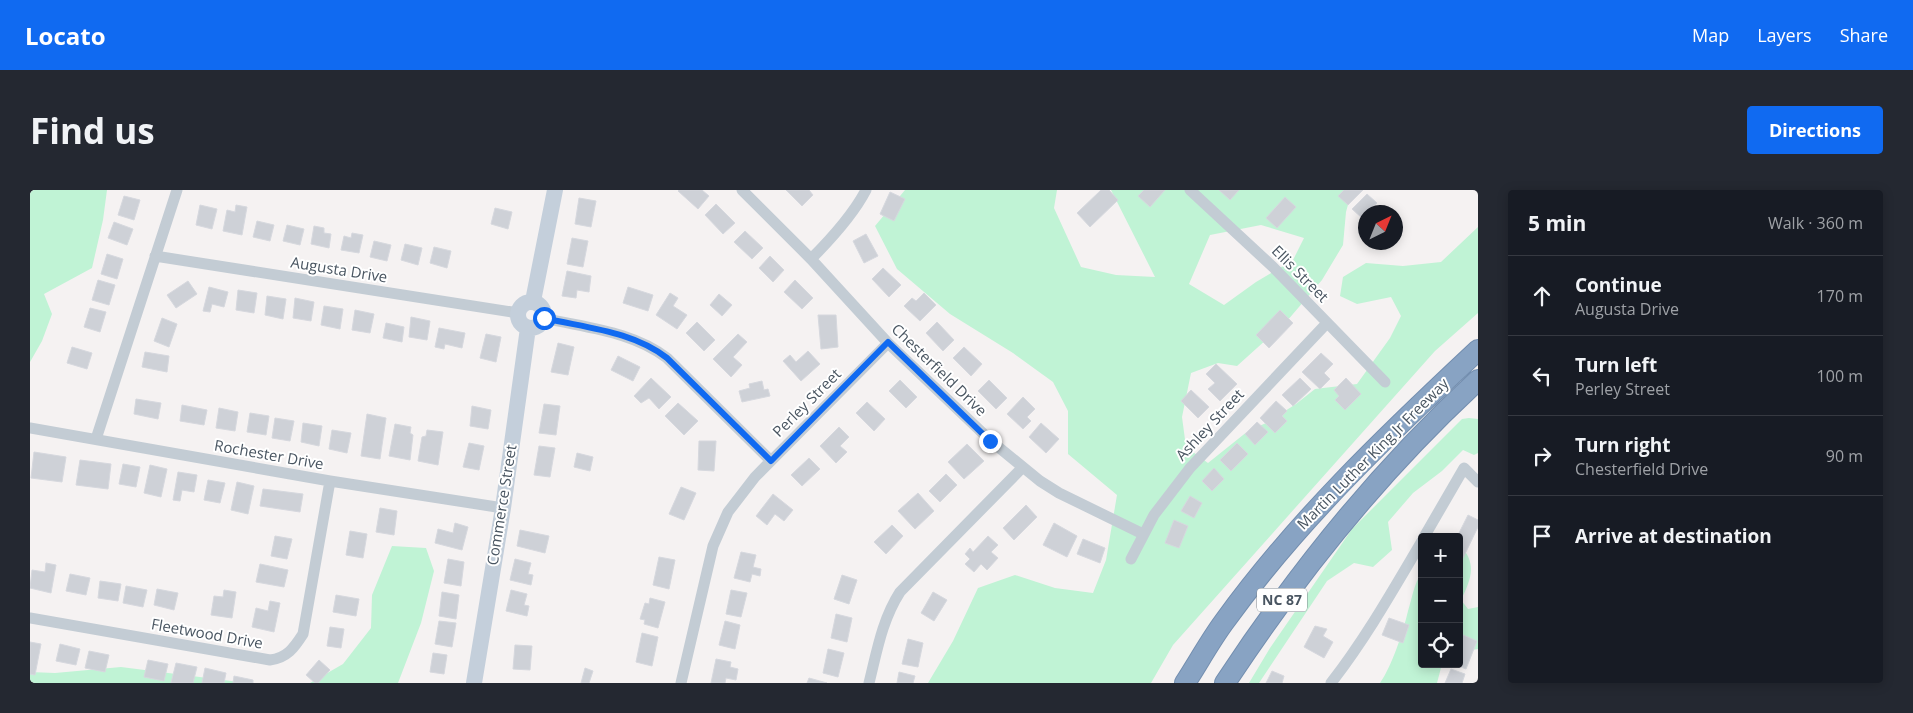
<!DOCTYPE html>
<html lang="en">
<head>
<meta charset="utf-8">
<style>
	body { margin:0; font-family:"Open Sans",sans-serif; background:#242831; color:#f1f3f6 }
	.controls { position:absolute; right:15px; bottom:15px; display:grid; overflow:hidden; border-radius:5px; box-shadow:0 2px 12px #0003 }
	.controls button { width:45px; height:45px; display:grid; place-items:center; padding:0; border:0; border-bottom:1px solid #363941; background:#171b24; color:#f1f3f6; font:25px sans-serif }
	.compass { position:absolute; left:1328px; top:15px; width:45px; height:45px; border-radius:50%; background:#171b24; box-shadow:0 2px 12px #0003; rotate:43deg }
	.stop { position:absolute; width:15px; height:15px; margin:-11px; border:4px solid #106af1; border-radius:50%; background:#fff }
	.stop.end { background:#106af1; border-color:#fff; box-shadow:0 1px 5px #0008 }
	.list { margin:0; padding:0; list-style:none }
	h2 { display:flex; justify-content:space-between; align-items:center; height:65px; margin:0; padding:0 20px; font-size:21px }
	h2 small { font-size:16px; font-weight:400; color:#9ea1a6 }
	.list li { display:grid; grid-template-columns:32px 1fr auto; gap:15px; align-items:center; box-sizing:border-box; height:80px; padding:0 20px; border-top:1px solid #363941 }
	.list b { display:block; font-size:19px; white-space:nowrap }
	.list p { margin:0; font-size:16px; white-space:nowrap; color:#9ea1a6 }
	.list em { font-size:16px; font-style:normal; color:#9ea1a6 }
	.icon { flex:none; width:28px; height:28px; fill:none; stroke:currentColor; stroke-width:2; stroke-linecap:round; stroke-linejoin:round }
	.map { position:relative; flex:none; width:1448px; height:493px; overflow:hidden; border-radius:5px }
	header { display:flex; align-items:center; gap:30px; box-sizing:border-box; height:70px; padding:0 25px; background:#106af1; color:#fff }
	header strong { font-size:24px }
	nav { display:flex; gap:28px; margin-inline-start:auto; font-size:18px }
	.intro { display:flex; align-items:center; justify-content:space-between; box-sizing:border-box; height:120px; padding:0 30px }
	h1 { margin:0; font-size:35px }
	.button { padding:12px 22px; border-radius:5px; background:#106af1; color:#fff; font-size:18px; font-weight:700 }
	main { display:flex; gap:30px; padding:0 30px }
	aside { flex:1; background:#171b24; border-radius:5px; box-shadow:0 2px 12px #0003 }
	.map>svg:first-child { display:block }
	.green { fill:#c0f3d5; fill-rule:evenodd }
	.building { fill:#ced1d7; stroke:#d6d8de }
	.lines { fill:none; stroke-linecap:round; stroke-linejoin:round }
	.highway-casing { stroke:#738eaf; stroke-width:22 }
	.street { stroke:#c3ccd4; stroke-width:11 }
	.secondary { stroke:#c4cfdb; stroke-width:16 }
	.highway { stroke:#88a3c3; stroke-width:20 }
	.route { stroke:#106af1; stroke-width:6 }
	.labels { text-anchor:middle; stroke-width:4; stroke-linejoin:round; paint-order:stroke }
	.shield { fill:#fff; stroke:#808890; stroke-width:1 }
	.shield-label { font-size:14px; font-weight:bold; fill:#495561 }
	.street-label { font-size:15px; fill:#495561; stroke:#fff }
</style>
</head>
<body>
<header>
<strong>Locato</strong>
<nav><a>Map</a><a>Layers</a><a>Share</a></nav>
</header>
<div class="intro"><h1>Find us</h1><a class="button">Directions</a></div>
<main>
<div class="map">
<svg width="1448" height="493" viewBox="0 0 1448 493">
	<rect width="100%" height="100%" fill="#f5f2f2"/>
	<path class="green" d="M0,0H77L73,30L62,78L14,104L22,124L12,151L0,172Z
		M875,0H1027L1024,18L1051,77L1086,85L1125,87L1081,0H1322L1316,22L1313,55L1292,90L1257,131L1207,176L1188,173L1161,183L1152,227L1156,257L1178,273L1218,241L1236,233L1266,214L1285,199L1327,194L1360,148L1371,126L1361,107L1327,114L1310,106L1313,87L1336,73L1373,76L1411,72L1448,37V123L1405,161L1143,455L1121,493H898L923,451L948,398L985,385L1025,398L1063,403L1076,370L1087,305L1038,264V221L1023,192L983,163L920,124L867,79L845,36ZM1231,35L1274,48L1263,70L1226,92L1194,115L1159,94L1180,45Z
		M1439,228L1448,229V263L1444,265L1433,260L1412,281L1383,303L1358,332L1362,360L1343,377L1324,373L1297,391L1229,493H1219L1240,458L1322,339L1432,229Z
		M1429,355C1448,372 1441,390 1431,410L1438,419L1448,417V459L1429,462Z
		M362,356L396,358L404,381L391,433L368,493H280L313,474L341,438L342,405Z
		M1392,381V474H1412L1407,493H1350C1362,476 1373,442 1378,421C1383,405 1383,397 1392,381Z
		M91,477L217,493H0V482L25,483Z"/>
	<path class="building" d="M649,0H672L679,6L668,19L648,1Z
		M756,0H779L783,5L772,16Z
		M1071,0H1079L1088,10L1060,37L1047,23Z
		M1114,0H1135L1120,17L1108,6Z
		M1189,0H1209L1200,10Z
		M1314,0H1333L1318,15L1308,6Z
		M860,2L875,9L864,31L850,24Z
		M1337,4L1347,13L1336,22L1332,28L1322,19Z
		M94,6L110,10L104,30L88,25Z
		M1255,7L1266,17L1247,38L1236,28Z
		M549,8L566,11L561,37L545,34Z
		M686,14L705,33L693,44L675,25Z
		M170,15L187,19L182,39L166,35Z
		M206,15L217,17L212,45L193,41L197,20L205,22Z
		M465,18L482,22L478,39L461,34Z
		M227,31L244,35L240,51L223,47Z
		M84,32L103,39L97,55L78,48Z
		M257,35L274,39L270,55L253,51Z
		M284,36L294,38V43L301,44L299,58L281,54Z
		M715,41L733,58L722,69L704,52Z
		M322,43L333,45L329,63L311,60L314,46L321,48Z
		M836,44L848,66L834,73L823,51Z
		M542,48L558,51L553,77L537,74Z
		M344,51L361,55L357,71L340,67Z
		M375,54L392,58L388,75L371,70Z
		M404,57L421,61L417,78L400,73Z
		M77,64L93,69L87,89L71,84Z
		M740,66L754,80L743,92L729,78Z
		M853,78L871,95L859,107L842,89Z
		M537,81L561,86L559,102L547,100L546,108L532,106Z
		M68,90L85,95L79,115L62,110Z
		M765,90L783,108L772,119L754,102Z
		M158,91L167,104L146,118L137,105Z
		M179,97L198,102L194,117L182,114L180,122L173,121Z
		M598,97L623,105L618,121L593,113Z
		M208,100L227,103L224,123L206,120Z
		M640,103L648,108L643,116L657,125L647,139L626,125Z
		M894,103L906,115L890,131L874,116L882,108L886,111Z
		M689,104L702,115L692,126L680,115Z
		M237,106L256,109L253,129L235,125Z
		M265,108L284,112L281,131L263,128Z
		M294,116L313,119L310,139L291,135Z
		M60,118L76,122L70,142L54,137Z
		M325,120L344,124L340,143L322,140Z
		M1250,120L1263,133L1239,158L1226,145Z
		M788,125H806L808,157L791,159Z
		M381,127L400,131L397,150L379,147Z
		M132,128L147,134L139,157L124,151Z
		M667,132L685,150L674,161L656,143Z
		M907,132L924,150L913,161L896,143Z
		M356,133L374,137L372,152L353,148Z
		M409,138L435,143L432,158L415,154L414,159L405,157Z
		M456,144L471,147L466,172L450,168Z
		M708,144L717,152L703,167L712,175L701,187L683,169Z
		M528,153L544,157L538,185L521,182Z
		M42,157L62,163L57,179L37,173Z
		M934,157L952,174L941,186L923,168Z
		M778,161L790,174L771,191L753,171L760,165L766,172Z
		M115,162L139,166L137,182L112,177Z
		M1291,163L1303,174L1294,183L1300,189L1290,199L1272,182Z
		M588,166L610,177L603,191L581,180Z
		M1186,174L1207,194L1190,211L1178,199L1185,193L1176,184Z
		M621,188L641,207L629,219L619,208L611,213L604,206Z
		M1270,188L1281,199L1263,216L1252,205Z
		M1316,188L1331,204L1315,220L1305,210L1309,206L1304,200Z
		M870,190L887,207L876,218L859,201Z
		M959,190L977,208L966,219L948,201Z
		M732,191L734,200L738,199L740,206L712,212L709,201L720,198L719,194Z
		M1161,200L1179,217L1168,228L1151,211Z
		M993,207L1005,219L997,227L1001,231L993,239L977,224Z
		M106,209L131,213L128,229L104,224Z
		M1246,211L1257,221L1252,226L1257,231L1245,243L1230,228Z
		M837,212L855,229L844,241L826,223Z
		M648,213L668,231L654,245L635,226Z
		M514,214L530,216L526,245L509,243Z
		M152,215L177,220L174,235L150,231Z
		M442,216L461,220L458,239L440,236Z
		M189,218L208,222L205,241L186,238Z
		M220,223L239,226L236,245L217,242Z
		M337,224L356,228L350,269L331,266Z
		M245,228L264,231L260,251L242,248Z
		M1227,232L1238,242L1225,255L1215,244Z
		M273,233L292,236L289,256L271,252Z
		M1011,233L1029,249L1016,263L999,247Z
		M365,234L381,237L380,243L383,245L380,270L359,266Z
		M809,237L819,247L810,256L817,262L806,273L790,256Z
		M302,240L321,243L317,263L299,259Z
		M397,240L413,242L408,275L388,271L392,247L396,246Z
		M669,251H686L684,281L668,280Z
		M439,253L454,256L449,280L433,277Z
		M1207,253L1218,264L1201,281L1190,270Z
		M937,254L954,271L934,289L918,272Z
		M509,256L525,258L520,287L504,285Z
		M4,262L36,267L32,292L1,288Z
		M547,263L563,267L560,281L544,277Z
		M779,268L790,279L772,296L761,285Z
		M50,270L81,274L78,299L46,295Z
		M93,274L110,277L106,297L89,294Z
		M120,275L137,279L131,307L114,303Z
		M1184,278L1194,289L1182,301L1172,291Z
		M148,282L167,285L164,302L152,300L150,311L143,310Z
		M916,284L927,295L910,312L899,301Z
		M178,290L195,293L190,313L174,310Z
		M207,292L224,296L218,324L201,320Z
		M651,297L666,303L654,330L639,324Z
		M233,299L273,304L270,322L230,316Z
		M888,303L904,321L885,339L868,321Z
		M743,304L763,320L754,331L745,324L737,335L726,326Z
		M1160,306L1172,313L1164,328L1151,321Z
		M996,315L1007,327L984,350L973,338Z
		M350,318L367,321L364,345L346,342Z
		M1438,325L1448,330V337L1433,368L1429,366V347H1427Z
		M1144,330L1158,336L1149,358L1135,353Z
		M425,333L438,337L432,360L405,353L408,339L423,343Z
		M1024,333L1047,346L1037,367L1013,355Z
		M862,335L873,346L856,364L844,352Z
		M490,340L519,346L515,363L487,356Z
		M320,341L337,344L333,368L316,365Z
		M245,346L262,349L257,369L241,366Z
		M958,346L968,355L961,362L968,368L957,380L951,374L944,382L935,374L940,369L935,364L940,358L943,362Z
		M1053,349L1075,358L1070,373L1047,364Z
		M711,362L726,365L723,377L731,379L730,386L722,384L720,392L704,388Z
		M629,367L645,370L639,399L623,395Z
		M418,369L434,372L431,396L414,393Z
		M485,369L501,373L498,384L503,385L501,395L480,390Z
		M16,373L26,375L21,403L0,398L2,380L15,382Z
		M230,374L258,380L254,397L226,392Z
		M40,384L60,388L56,405L36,401Z
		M812,385L827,390L819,414L804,409Z
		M70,391L91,394L88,411L68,408Z
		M96,396L117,400L113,417L93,413Z
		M127,399L148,403L144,420L124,415Z
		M194,400L206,402L202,428L181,425L184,406L193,407Z
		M481,400L497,404L494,415L499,416L497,426L476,421Z
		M701,400L717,403L711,427L696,424Z
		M412,402L429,405L426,429L409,426Z
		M903,402L917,410L904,431L891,423Z
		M306,405L329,409L326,426L303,422Z
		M620,408L635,412L628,438L614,434L615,430L610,429L615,413L619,414Z
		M240,411L250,413L244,442L222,437L226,418L238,421Z
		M806,424L822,428L817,452L801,448Z
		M1359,428L1379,435L1373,453L1352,445Z
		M409,431L426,433L422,457L405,454Z
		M695,431L710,435L705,459L689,455Z
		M1285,436L1297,439L1293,446L1303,452L1294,468L1274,457Z
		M300,437L314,439L311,458L297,456Z
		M612,443L628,447L622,476L606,472Z
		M1433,445L1447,451L1436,479L1423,474H1429V456Z
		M878,449L893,453L888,477L872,474Z
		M0,452L11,454L5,485L0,484Z
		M30,454L50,459L46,475L26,471Z
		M485,455L502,456L500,480L483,479Z
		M798,459L814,463L808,487L793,483Z
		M59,461L79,465L75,482L55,478Z
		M403,463L417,465L414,484L400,482Z
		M686,469L701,472L700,477L708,479L706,490L696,488L695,493H681Z
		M118,470L138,474L134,491L114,487Z
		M289,470L300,480L288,493H285L276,485Z
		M146,473L167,477L163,493H141Z
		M175,478L196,483L194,493H172Z
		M555,478L563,481L559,493H551Z
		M1421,479L1435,484L1432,493H1415Z
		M1242,481L1254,486L1252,493H1236Z
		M869,482L885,486L883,493H867Z
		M204,486L223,490V493H203Z
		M779,488L797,493H777Z"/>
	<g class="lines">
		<g class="highway-casing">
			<path id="highway" d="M1155,493C1168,473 1180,451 1194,432C1267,331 1357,245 1448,160
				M1195,493C1268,382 1350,280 1448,190"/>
		</g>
		<path class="street" d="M712,0L781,69L858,153L961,251L1010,291L1029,303L1113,344
			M1160,0L1243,77L1355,192
			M125,66L488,123
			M781,69C801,49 823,25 836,0
			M514,128C556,138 602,141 637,168L741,271
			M0,238L300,291L473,318
			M66,249L147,0
			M1394,347L1434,278L1448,292
			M1101,369L1124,325L1160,278L1297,133
			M0,428L240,470C257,468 264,458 273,444L300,291
			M651,493L683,356L698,322L725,287L858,153
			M839,493C847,461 852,430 870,402L992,278
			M1301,493C1336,448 1363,400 1392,351"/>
		<path class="secondary" d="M503,111L525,0
			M488 125a13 13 0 1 1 26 0a13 13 0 1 1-26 0Z
			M444,493L473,318L498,138"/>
		<use href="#highway" class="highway"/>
	</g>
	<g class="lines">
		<path class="route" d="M514,128C556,138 602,141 637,168L741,271L858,152L960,251"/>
	</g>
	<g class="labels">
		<rect class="shield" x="1227" y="398.5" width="50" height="23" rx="4"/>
		<g class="shield-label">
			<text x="1252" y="415">NC 87</text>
		</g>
		<g class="street-label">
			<text transform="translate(309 80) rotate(9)" y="5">Augusta Drive</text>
			<text transform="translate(1270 84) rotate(45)" y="5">Ellis Street</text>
			<text transform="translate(909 180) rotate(44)" y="5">Chesterfield Drive</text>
			<text transform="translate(777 213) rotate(-45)" y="5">Perley Street</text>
			<text transform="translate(1180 235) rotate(-47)" y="5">Ashley Street</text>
			<text transform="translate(1343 264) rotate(-45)" y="5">Martin Luther King Jr Freeway</text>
			<text transform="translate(239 265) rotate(10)" y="5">Rochester Drive</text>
			<text transform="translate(472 315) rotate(-81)" y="5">Commerce Street</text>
			<text transform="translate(177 444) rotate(10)" y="5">Fleetwood Drive</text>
		</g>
	</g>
</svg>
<div class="controls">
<button>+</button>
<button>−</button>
<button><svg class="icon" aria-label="locate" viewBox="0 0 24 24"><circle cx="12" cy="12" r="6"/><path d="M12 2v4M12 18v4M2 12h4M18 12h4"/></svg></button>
</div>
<svg class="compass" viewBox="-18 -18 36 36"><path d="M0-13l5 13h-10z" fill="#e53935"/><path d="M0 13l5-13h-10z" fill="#9ea1a6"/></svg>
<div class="stop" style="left:514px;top:128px"></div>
<div class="stop end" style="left:960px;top:251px"></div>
</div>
<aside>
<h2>5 min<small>Walk · 360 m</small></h2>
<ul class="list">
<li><svg class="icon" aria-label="ahead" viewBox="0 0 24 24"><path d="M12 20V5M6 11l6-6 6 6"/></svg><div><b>Continue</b><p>Augusta Drive</p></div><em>170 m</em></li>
<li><svg class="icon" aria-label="left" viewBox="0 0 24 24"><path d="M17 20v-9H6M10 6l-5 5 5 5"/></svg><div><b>Turn left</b><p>Perley Street</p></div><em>100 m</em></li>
<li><svg class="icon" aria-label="right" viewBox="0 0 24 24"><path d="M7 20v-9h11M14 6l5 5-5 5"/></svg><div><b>Turn right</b><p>Chesterfield Drive</p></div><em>90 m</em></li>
<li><svg class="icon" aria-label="arrive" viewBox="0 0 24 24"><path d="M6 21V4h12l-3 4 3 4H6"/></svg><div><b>Arrive at destination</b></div></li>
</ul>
</aside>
</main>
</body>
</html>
